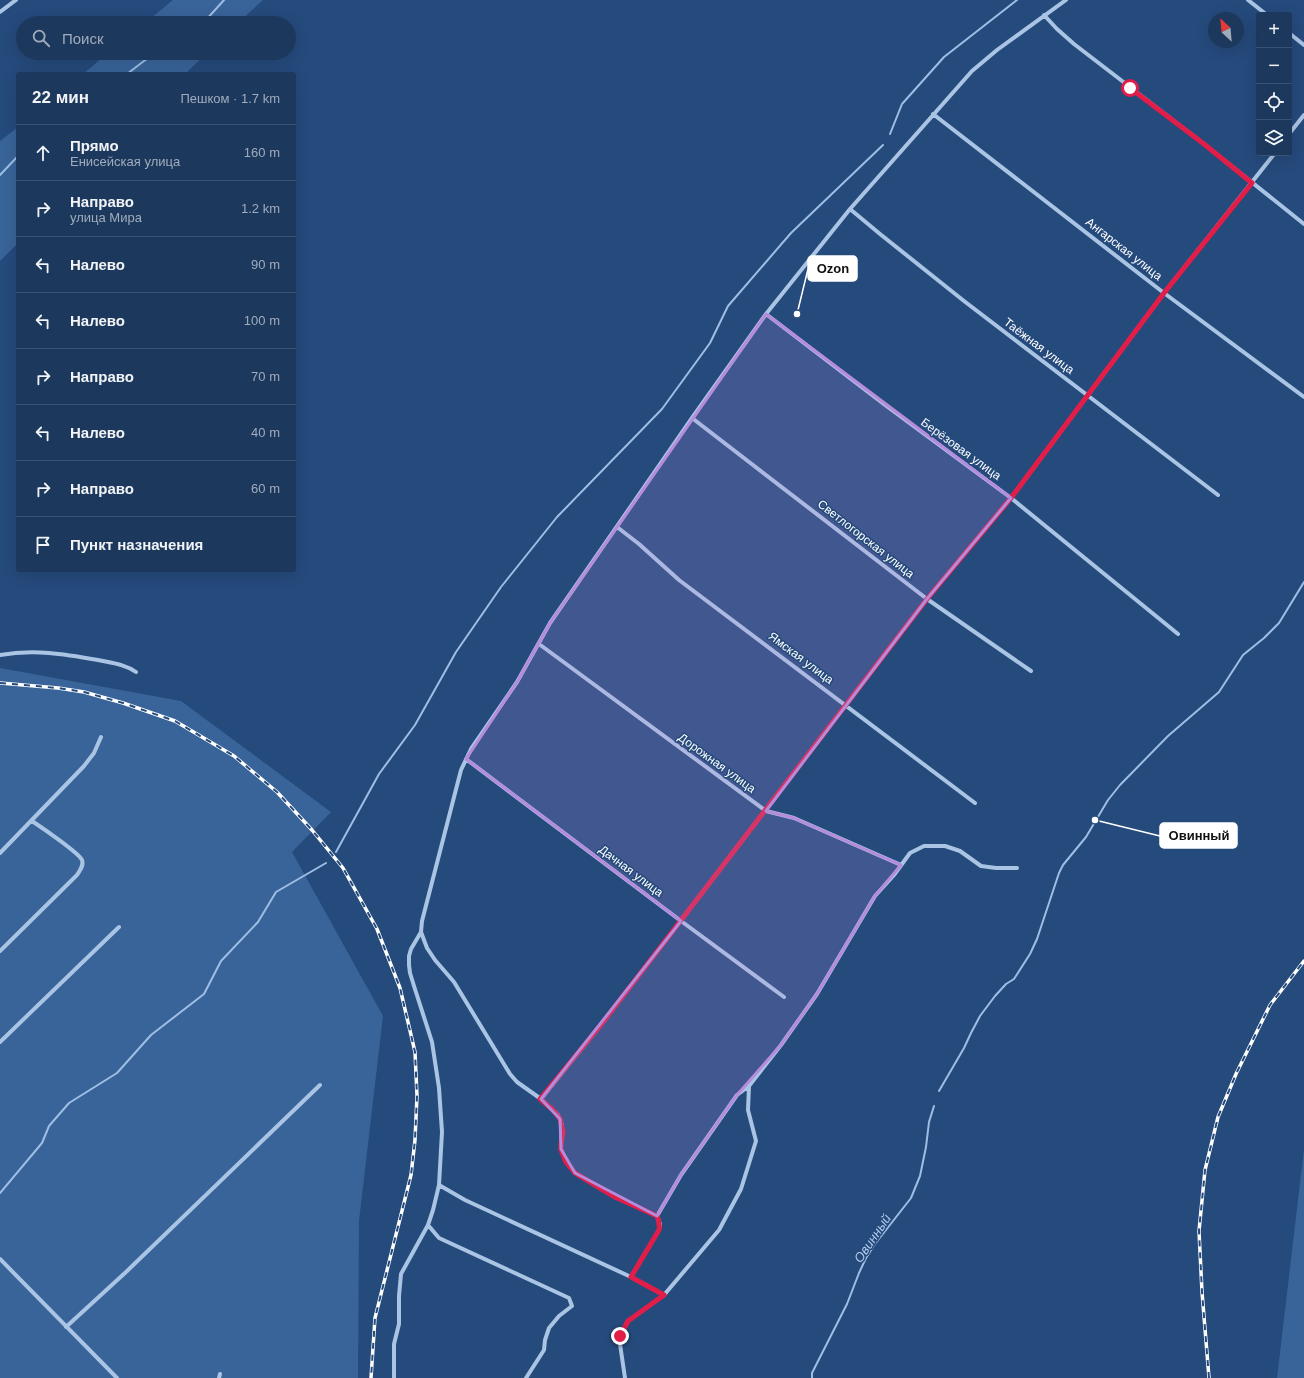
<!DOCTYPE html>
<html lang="ru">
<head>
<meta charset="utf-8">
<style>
	body { margin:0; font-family:Helvetica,sans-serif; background:#294366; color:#f1f3f6 }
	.controls { position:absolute; right:12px; top:12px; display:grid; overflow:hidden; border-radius:4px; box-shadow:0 4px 16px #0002 }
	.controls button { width:36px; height:36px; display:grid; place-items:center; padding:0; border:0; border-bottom:1px solid #3a5272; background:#1c385d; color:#f1f3f6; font:20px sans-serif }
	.compass { position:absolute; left:1208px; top:12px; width:36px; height:36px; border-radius:50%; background:#1c385d; box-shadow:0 4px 16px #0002; rotate:334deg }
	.stop { position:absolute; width:12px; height:12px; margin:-9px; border:3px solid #e11d48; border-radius:50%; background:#fff }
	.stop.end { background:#e11d48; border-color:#fff; box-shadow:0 1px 4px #0008 }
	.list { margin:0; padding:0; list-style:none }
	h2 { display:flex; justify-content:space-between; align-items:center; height:52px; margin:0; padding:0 16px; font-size:17px }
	h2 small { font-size:13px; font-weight:400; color:#a0acbc }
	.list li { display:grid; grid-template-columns:26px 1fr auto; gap:12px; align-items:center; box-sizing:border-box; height:56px; padding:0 16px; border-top:1px solid #3a5272 }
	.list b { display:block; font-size:15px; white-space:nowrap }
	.list p { margin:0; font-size:13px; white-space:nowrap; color:#a0acbc }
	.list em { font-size:13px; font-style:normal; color:#a0acbc }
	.icon { flex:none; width:22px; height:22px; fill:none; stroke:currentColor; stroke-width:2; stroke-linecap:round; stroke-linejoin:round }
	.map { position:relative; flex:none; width:1304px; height:1378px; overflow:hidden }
	.search { position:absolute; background:#1c385d; box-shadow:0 4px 16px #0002; left:16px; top:16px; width:280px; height:44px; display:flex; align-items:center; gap:10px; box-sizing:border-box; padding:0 14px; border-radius:22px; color:#a0acbc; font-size:15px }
	.panel { position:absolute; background:#1c385d; box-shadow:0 4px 16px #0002; left:16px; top:72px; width:280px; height:500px; border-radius:4px }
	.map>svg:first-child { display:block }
	.green { fill:#396499 }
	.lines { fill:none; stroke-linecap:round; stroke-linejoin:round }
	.stream { stroke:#9ebee5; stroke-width:2 }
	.street { stroke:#aac4e4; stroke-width:4 }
	.rail-casing { stroke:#fff; stroke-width:3.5 }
	.rail { stroke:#254a7c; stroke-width:2; stroke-dasharray:6; stroke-linecap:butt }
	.route { stroke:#e11d48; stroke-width:5 }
	.marked { fill:#b68bdc; fill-opacity:0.2; stroke:#b68bdc; stroke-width:3; stroke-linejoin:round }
	.labels { text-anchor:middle; stroke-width:3; stroke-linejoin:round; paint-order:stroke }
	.street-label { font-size:12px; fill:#fff; stroke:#254a7c }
	.water-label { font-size:13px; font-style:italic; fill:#b5ceec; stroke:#254a7c }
	.leader { fill:none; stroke:#fff; stroke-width:1.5 }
	.callout-dot { fill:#fff; stroke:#254a7c; stroke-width:1.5 }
	.callout { fill:#fff; stroke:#fff; stroke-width:1.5 }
	.callout-label { font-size:13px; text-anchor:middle; font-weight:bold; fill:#111 }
</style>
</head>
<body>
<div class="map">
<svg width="1304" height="1378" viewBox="0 0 1304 1378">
	<rect width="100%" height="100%" fill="#254a7c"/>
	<path class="green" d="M173,0H263L238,23H145Z
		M108,53H207L185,74H83Z
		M18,127V243L0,261V141Z
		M0,668L181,701L331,812L292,852L383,1016L359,1221L358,1378H0Z
		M1304,1149V1378H1277Z"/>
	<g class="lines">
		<path class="stream" d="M201,23L206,20L224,0
			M127,74L144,61L157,53
			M890,134L902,104L944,57L1017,0
			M0,175L18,156
			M336,852L379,774L415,725L456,652L501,587L557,517L662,409L710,343L728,306L791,233L883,145
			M939,1091L964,1048L971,1033L980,1016L995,996L1006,984L1014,979L1030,954L1037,939L1059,873L1063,865L1086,837L1108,800L1120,785L1168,736L1219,692L1243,655L1264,638L1279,623L1304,582
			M0,1193L42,1143L49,1126L69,1103L117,1073L151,1035L204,994L221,961L258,922L276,892L326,863
			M812,1378V1373L847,1304L859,1273L866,1258L875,1244L911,1198L920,1176L926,1147L929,1122L934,1106"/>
		<path class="street" d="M1248,0L1267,15
			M0,12L16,0
			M1044,15L1057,29L1074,44L1204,144L1304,224
			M1289,33L1304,45
			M933,114L1164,293L1304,397
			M1289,134L1304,115
			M850,209L880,234L964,301L1218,495
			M766,314L885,405L1011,498L1178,634
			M692,418L927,599L1031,671
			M617,527L639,544L679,580L975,803
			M539,644L766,811L794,818L901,865
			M0,655C34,649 64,654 98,660C111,663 125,664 136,672
			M466,759L681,921L784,997
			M0,853L84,766L94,753L101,737
			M0,951L77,875C80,870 84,866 82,860C79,853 41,827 32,821
			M0,1042L119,927
			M541,1099L600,1026L927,599L1011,498L1164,293L1275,153
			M439,1185L465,1200L631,1277L664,1295
			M657,1216L615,1197L575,1173L566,1162L561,1149L562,1125L558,1115L541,1099L517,1082L510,1074L454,982L435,960L427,948L421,932L422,921L461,770L471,749L517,682L550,623L692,418L766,314L850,209L972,71L997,50L1066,0
			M428,1225L439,1238L569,1298L572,1306L559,1316L549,1328L545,1340L544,1350L526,1378
			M0,1259L117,1378
			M631,1277L659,1230L660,1224L657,1216L681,1175L737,1095L749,1086L781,1045L817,994L875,896L894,875L910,853L924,846H945L960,851L981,866L996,868H1017
			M66,1327L126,1272L320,1085
			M219,1378L220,1374
			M394,1378V1344L399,1324V1296L401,1274L428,1225L433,1210L439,1185L442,1132L439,1088L432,1042L414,986L410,973L409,965V956L411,949L421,932
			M625,1378L620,1344V1336L628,1321L664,1295L719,1230L741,1189L756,1141L748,1110L749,1086"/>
		<g class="rail-casing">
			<path id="rail" d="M0,683L58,688L84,692L123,703L175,721L234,756L277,792L312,830L343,868L377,929L400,988L415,1052L417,1096L415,1140L411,1175L375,1318L371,1378
				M1209,1378L1202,1292L1199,1231L1205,1170L1218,1117L1236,1074L1270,1005L1304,961"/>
		</g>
		<use href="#rail" class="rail"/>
	</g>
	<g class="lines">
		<path class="route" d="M620,1336L628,1321L664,1295L631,1277L659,1230C660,1224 659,1221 657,1216L615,1197L575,1173L566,1162L561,1150V1144L563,1132L560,1119L553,1110L540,1099L600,1026L927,599L1011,498L1164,293L1252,183L1204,144L1130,88"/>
	</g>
	<path class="marked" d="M766,314L1011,498L927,599L766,811L794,818L901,865L875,896L817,994L781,1045L737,1095L681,1175L657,1216L575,1173L561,1149L560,1119L541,1099L681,921L466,759L517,682L550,623Z"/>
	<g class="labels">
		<g class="street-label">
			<text transform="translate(1124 249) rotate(38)" y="4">Ангарская улица</text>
			<text transform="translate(1039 346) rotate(37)" y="4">Таёжная улица</text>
			<text transform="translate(961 449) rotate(36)" y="4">Берёзовая улица</text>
			<text transform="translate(866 539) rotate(38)" y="4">Светлогорская улица</text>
			<text transform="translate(801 658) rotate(37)" y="4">Ямская улица</text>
			<text transform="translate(717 763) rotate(36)" y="4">Дорожная улица</text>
			<text transform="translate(631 871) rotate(37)" y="4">Дачная улица</text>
		</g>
		<g class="water-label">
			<text transform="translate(872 1238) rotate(-56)" y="5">Овинный</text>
		</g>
	</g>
	<path class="leader" d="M797 314L808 269M1095 820L1160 836"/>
	<g class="callout-dot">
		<circle cx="797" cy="314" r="4"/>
		<circle cx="1095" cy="820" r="4"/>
	</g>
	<g class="callout">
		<rect x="808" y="256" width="49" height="25" rx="4"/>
		<rect x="1160" y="823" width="77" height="25" rx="4"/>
	</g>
	<g class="callout-label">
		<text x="833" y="273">Ozon</text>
		<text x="1199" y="840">Овинный</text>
	</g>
</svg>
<div class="controls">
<button>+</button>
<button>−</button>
<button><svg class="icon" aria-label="locate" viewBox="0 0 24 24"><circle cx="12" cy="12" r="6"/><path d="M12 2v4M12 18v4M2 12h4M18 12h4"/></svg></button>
<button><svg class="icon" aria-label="layers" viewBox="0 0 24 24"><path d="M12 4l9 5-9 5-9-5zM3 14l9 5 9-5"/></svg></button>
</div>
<svg class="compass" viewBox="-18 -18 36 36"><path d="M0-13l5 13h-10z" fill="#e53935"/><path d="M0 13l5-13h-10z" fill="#a0acbc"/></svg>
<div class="stop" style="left:1130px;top:88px"></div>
<div class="stop end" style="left:620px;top:1336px"></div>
<div class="search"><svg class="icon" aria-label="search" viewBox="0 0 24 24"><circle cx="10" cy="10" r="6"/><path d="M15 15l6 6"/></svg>Поиск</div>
<section class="panel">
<h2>22 мин<small>Пешком · 1.7 km</small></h2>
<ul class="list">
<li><svg class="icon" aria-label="ahead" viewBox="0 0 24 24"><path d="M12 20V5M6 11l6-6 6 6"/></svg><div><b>Прямо</b><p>Енисейская улица</p></div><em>160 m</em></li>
<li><svg class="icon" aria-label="right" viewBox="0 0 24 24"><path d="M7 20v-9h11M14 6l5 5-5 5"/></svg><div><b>Направо</b><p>улица Мира</p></div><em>1.2 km</em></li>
<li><svg class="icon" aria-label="left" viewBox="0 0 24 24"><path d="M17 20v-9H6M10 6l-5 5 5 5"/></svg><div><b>Налево</b></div><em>90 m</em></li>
<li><svg class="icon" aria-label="left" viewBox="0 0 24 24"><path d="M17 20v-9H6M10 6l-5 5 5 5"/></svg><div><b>Налево</b></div><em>100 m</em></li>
<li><svg class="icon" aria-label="right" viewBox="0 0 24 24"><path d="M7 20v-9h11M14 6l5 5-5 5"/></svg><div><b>Направо</b></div><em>70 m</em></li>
<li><svg class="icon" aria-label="left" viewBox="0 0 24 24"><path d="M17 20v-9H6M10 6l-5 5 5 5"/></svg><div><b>Налево</b></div><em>40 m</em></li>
<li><svg class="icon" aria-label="right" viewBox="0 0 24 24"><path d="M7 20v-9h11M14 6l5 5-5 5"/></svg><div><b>Направо</b></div><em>60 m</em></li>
<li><svg class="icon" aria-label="arrive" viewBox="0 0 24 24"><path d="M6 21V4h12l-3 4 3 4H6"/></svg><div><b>Пункт назначения</b></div></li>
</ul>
</section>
</div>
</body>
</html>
